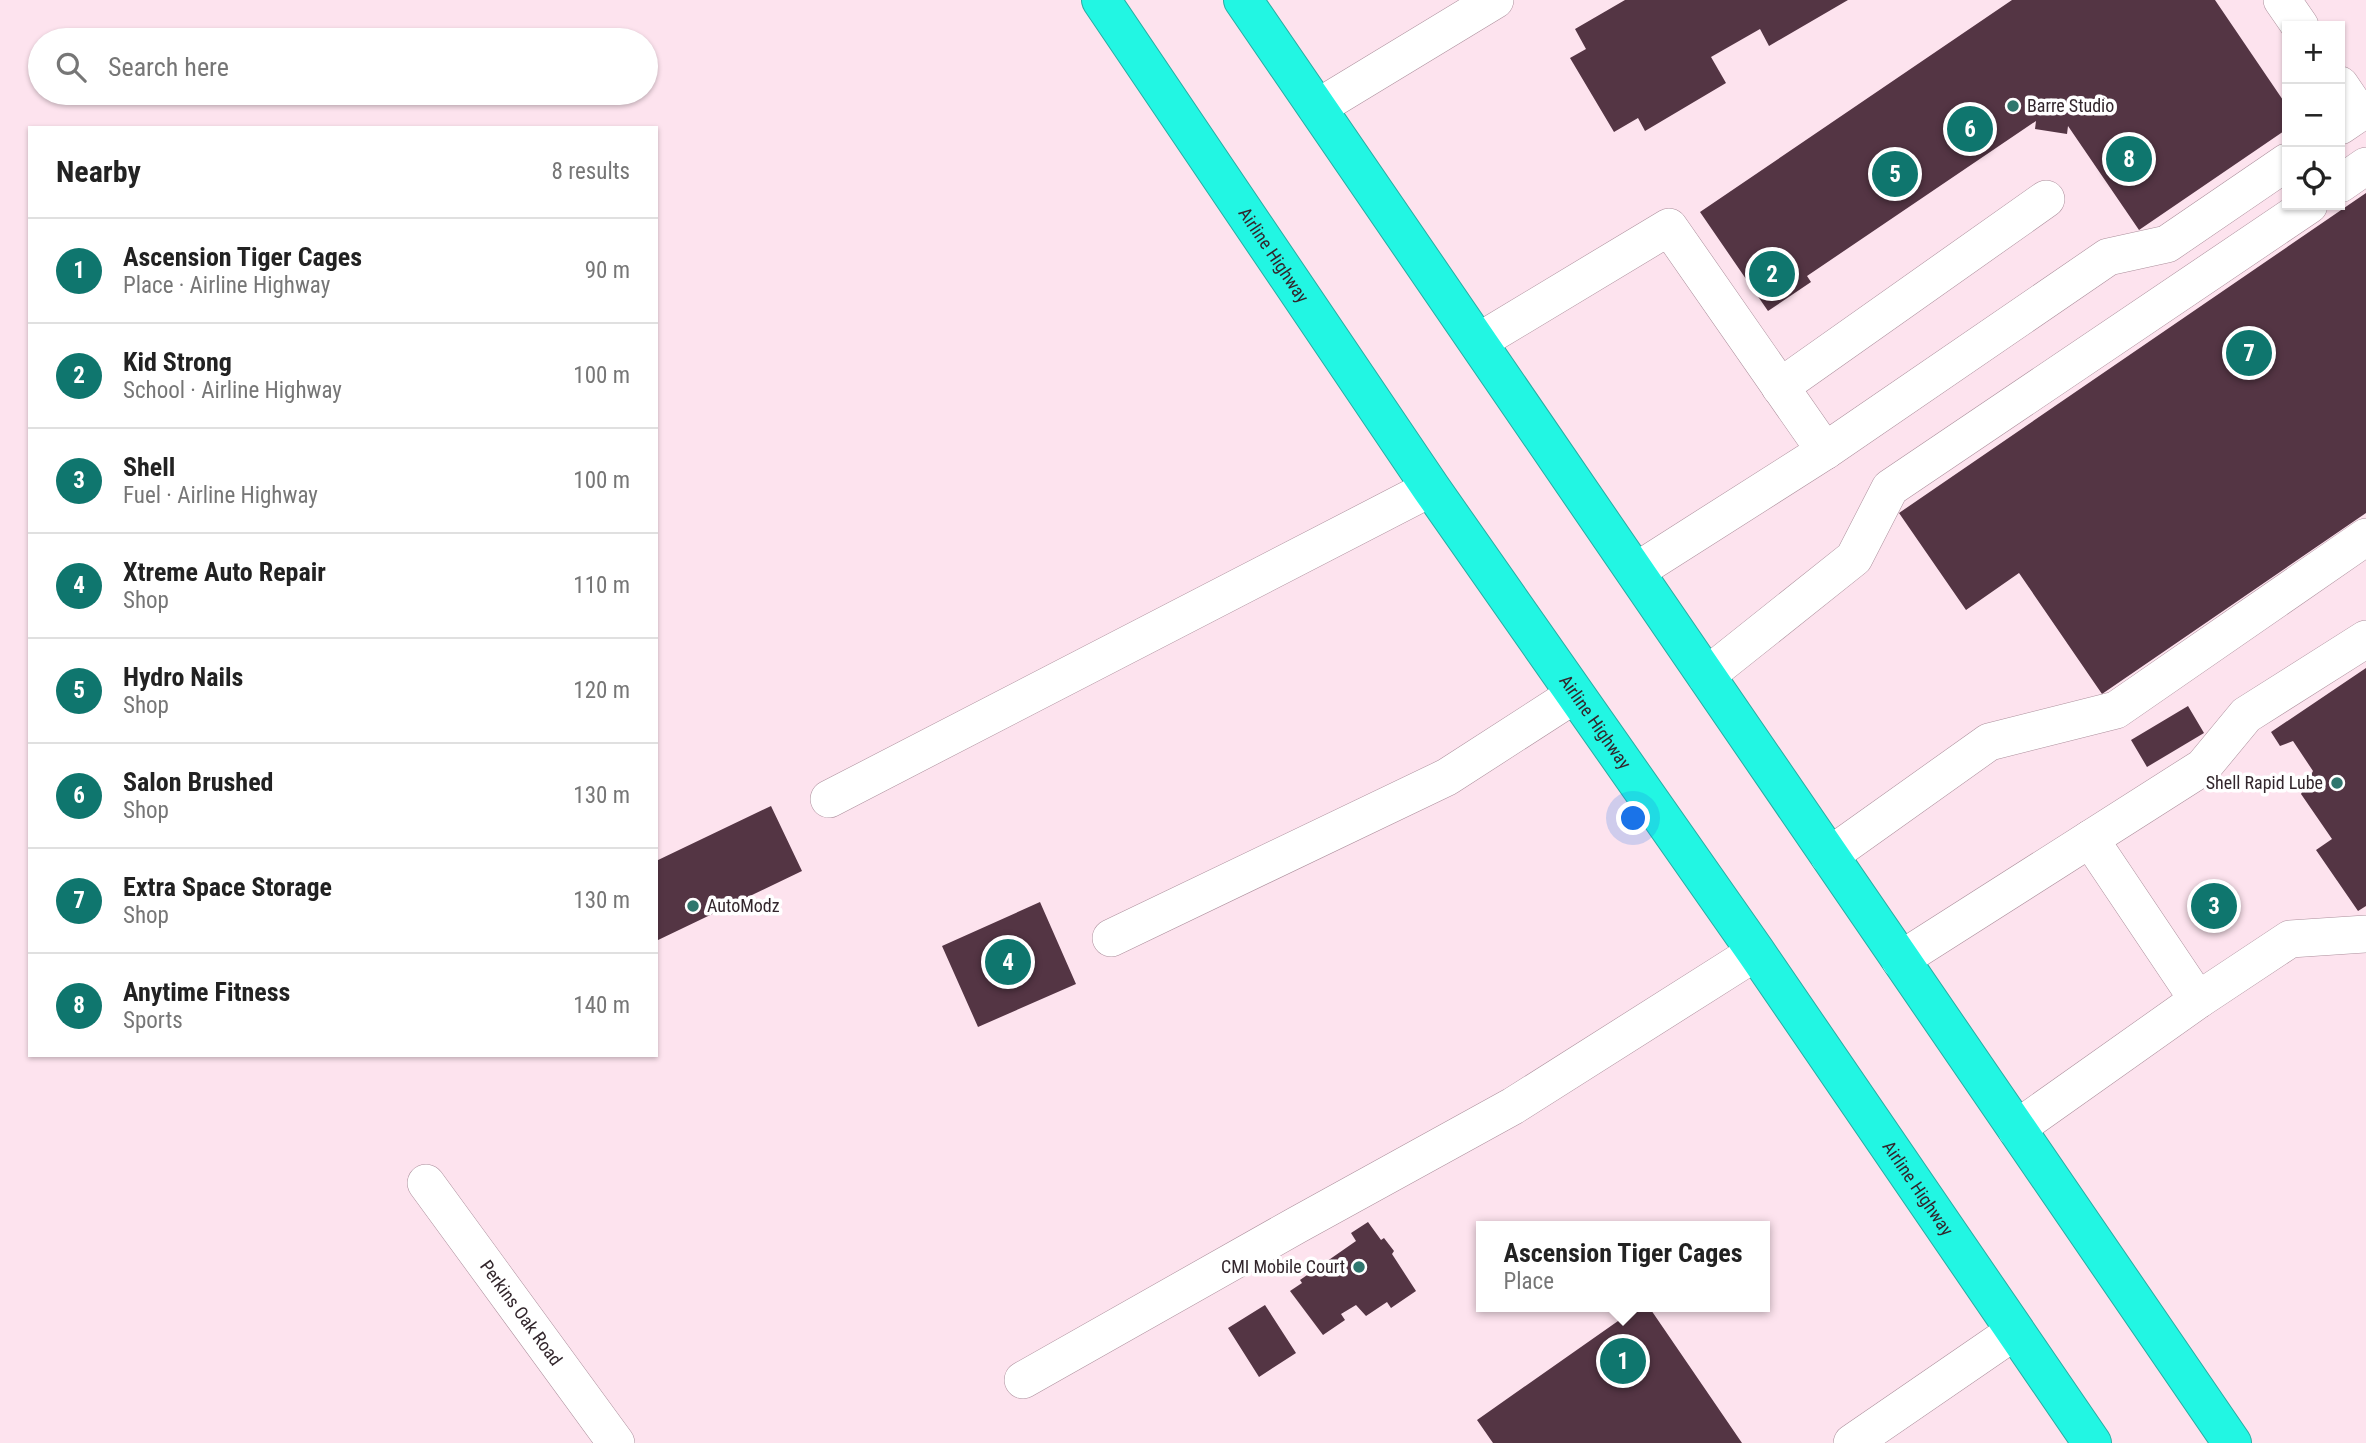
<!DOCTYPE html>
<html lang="en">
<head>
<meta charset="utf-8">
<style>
	body { margin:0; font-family:"Roboto Condensed",sans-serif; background:#f6f6f6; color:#222 }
	.controls { position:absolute; right:21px; top:21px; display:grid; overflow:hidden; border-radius:0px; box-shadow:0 2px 5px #0004 }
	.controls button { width:63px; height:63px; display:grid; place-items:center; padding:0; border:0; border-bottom:2px solid #e0e0e0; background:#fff; color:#222; font:35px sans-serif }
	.you { position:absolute; left:1634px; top:819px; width:24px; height:24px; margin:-18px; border:5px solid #fff; border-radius:50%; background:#1a73e8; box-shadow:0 0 0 10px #1a73e833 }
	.badge { display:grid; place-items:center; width:46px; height:46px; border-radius:50%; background:#0f766e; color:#fff; font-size:23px; font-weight:700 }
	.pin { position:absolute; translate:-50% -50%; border:4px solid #fff; box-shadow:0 2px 7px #0006 }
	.popup { position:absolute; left:1476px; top:1221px; width:294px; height:91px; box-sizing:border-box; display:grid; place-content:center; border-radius:0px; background:#fff; filter:drop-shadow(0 2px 5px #0005); font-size:23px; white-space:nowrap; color:#767676 }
	.popup b { font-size:26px; color:#222 }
	.popup::after { content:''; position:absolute; left:50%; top:100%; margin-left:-14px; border:14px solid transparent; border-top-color:#fff }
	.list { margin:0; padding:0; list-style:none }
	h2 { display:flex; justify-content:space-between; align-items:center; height:91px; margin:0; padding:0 28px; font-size:30px }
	h2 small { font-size:23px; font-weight:400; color:#767676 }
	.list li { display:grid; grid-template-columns:46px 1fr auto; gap:21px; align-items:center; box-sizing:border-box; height:105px; padding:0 28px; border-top:2px solid #e0e0e0 }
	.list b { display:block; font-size:26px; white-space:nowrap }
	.list p { margin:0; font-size:23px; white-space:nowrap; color:#767676 }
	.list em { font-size:23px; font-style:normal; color:#767676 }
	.icon { flex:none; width:38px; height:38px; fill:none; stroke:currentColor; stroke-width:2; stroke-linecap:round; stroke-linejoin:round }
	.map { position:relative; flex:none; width:2366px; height:1443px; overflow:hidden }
	.search { position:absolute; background:#fff; box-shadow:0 2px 5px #0004; left:28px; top:28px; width:630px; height:77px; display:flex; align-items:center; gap:18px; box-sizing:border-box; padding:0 24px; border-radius:38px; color:#767676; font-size:26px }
	.panel { position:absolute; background:#fff; box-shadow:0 2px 5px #0004; left:28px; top:126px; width:630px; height:931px; border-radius:0px }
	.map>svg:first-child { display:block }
	.building { fill:#543544 }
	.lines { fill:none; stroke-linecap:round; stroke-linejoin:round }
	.minor-casing { stroke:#ac8f9c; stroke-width:38 }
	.highway-casing { stroke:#28ada3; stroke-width:40 }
	.minor { stroke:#fff; stroke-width:37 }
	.highway { stroke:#22f6e3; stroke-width:38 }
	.poi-dot { fill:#2f766e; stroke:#fff; stroke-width:2.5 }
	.labels { text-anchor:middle; stroke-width:7; stroke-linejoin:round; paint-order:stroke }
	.poi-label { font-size:18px; fill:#32262c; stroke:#fff; text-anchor:start }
	.street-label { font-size:18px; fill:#32262c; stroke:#fff }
</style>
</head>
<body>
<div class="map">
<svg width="2366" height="1443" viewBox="0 0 2366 1443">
	<rect width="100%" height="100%" fill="#fde3ee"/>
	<path class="building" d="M1625,0H1848L1769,46L1760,29L1711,57L1726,83L1645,131L1638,118L1614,132L1570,58L1586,49L1575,29Z
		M2012,0H2215L2287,106V129L2139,230L2068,126L2067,134L2035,129L2036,121L1807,276L1811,282L1768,311L1700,212Z
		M2366,193V513L2102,694L2019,573L1966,610L1899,513Z
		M2366,668V906L2358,911L2316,850L2332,839L2301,794L2313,771L2293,741L2280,746L2271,732Z
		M2188,706L2204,733L2147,767L2131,740Z
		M771,806L802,871L656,941V861Z
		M1040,902L1076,984L978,1027L942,946Z
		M1368,1222L1381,1240L1384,1238L1394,1251L1392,1254L1416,1291L1391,1308L1387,1302L1366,1316L1356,1305L1341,1314L1345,1320L1323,1335L1290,1291L1302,1283L1300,1280L1356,1241L1351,1233Z
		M1265,1305L1296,1353L1259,1377L1228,1328Z
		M1638,1307H1649L1742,1443H1493L1477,1420Z"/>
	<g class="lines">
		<g class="minor-casing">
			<g id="minor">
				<path d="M2282,0L2300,26"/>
				<path d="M2340,85L2359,113L2340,126"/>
				<path d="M1317,108L1495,0"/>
				<path d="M2340,184L2366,166"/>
				<path d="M1478,342L1669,227L1825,451L1635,572"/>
				<path d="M1780,387L2046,199"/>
				<path d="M1825,451L2108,257L2167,244L2287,162"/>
				<path d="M1706,676L1854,558L1890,488L2309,205"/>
				<path d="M829,799L1431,488"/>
				<path d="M2090,839L2198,1000"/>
				<path d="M1829,856L1989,742L2116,710L2366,537"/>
				<path d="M1111,938L1447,777L1574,695"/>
				<path d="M1900,960L2203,767L2246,715L2366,639"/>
				<path d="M2016,1129L2198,1000L2290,939L2366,934"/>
				<path id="s1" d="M426,1183L616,1443"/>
				<path d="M1023,1380L1297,1225L1513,1106L1756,952"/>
				<path d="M1852,1443L2015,1331"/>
			</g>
		</g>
		<g class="highway-casing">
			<g id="highway">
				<path id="s2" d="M1101,0L1431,488L1756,952L2092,1443"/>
				<path d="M1243,0L2232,1443"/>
			</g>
		</g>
		<use href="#minor" class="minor"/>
		<use href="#highway" class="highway"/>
	</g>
	<g class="poi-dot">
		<circle cx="2013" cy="106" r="7"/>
		<circle cx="2337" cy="783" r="7"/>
		<circle cx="693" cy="906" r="7"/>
		<circle cx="1359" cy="1267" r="7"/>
	</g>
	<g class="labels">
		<g class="poi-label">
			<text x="2027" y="112">Barre Studio</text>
			<text x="2323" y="789" text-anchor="end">Shell Rapid Lube</text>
			<text x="707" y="912">AutoModz</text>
			<text x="1345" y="1273" text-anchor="end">CMI Mobile Court</text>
		</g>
		<g class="street-label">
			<text dy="6" stroke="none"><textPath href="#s2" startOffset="308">Airline Highway</textPath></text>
			<text dy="6" stroke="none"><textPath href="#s2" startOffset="875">Airline Highway</textPath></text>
			<text dy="6" stroke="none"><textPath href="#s2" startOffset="1442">Airline Highway</textPath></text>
			<text dy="6" stroke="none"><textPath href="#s1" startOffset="161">Perkins Oak Road</textPath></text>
		</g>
	</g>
</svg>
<div class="controls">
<button>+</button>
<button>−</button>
<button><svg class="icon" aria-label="locate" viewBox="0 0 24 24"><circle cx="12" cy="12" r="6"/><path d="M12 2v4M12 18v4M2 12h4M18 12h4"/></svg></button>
</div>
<div class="you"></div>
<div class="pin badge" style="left:1623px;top:1361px">1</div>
<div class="popup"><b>Ascension Tiger Cages</b>Place</div>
<div class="pin badge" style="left:1772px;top:274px">2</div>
<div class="pin badge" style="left:2214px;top:906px">3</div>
<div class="pin badge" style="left:1008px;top:962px">4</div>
<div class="pin badge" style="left:1895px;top:174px">5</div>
<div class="pin badge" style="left:1970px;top:129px">6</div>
<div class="pin badge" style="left:2249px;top:353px">7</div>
<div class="pin badge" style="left:2129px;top:159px">8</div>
<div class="search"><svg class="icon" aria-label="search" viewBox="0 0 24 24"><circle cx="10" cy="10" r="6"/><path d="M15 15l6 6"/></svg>Search here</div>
<section class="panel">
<h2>Nearby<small>8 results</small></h2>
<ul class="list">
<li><span class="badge">1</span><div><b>Ascension Tiger Cages</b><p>Place · Airline Highway</p></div><em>90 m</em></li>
<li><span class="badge">2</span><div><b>Kid Strong</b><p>School · Airline Highway</p></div><em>100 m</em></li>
<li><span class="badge">3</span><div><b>Shell</b><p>Fuel · Airline Highway</p></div><em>100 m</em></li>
<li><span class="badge">4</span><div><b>Xtreme Auto Repair</b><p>Shop</p></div><em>110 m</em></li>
<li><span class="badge">5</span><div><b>Hydro Nails</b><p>Shop</p></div><em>120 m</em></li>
<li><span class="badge">6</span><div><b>Salon Brushed</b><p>Shop</p></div><em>130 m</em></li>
<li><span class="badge">7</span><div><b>Extra Space Storage</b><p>Shop</p></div><em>130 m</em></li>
<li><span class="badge">8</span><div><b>Anytime Fitness</b><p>Sports</p></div><em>140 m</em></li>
</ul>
</section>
</div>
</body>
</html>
